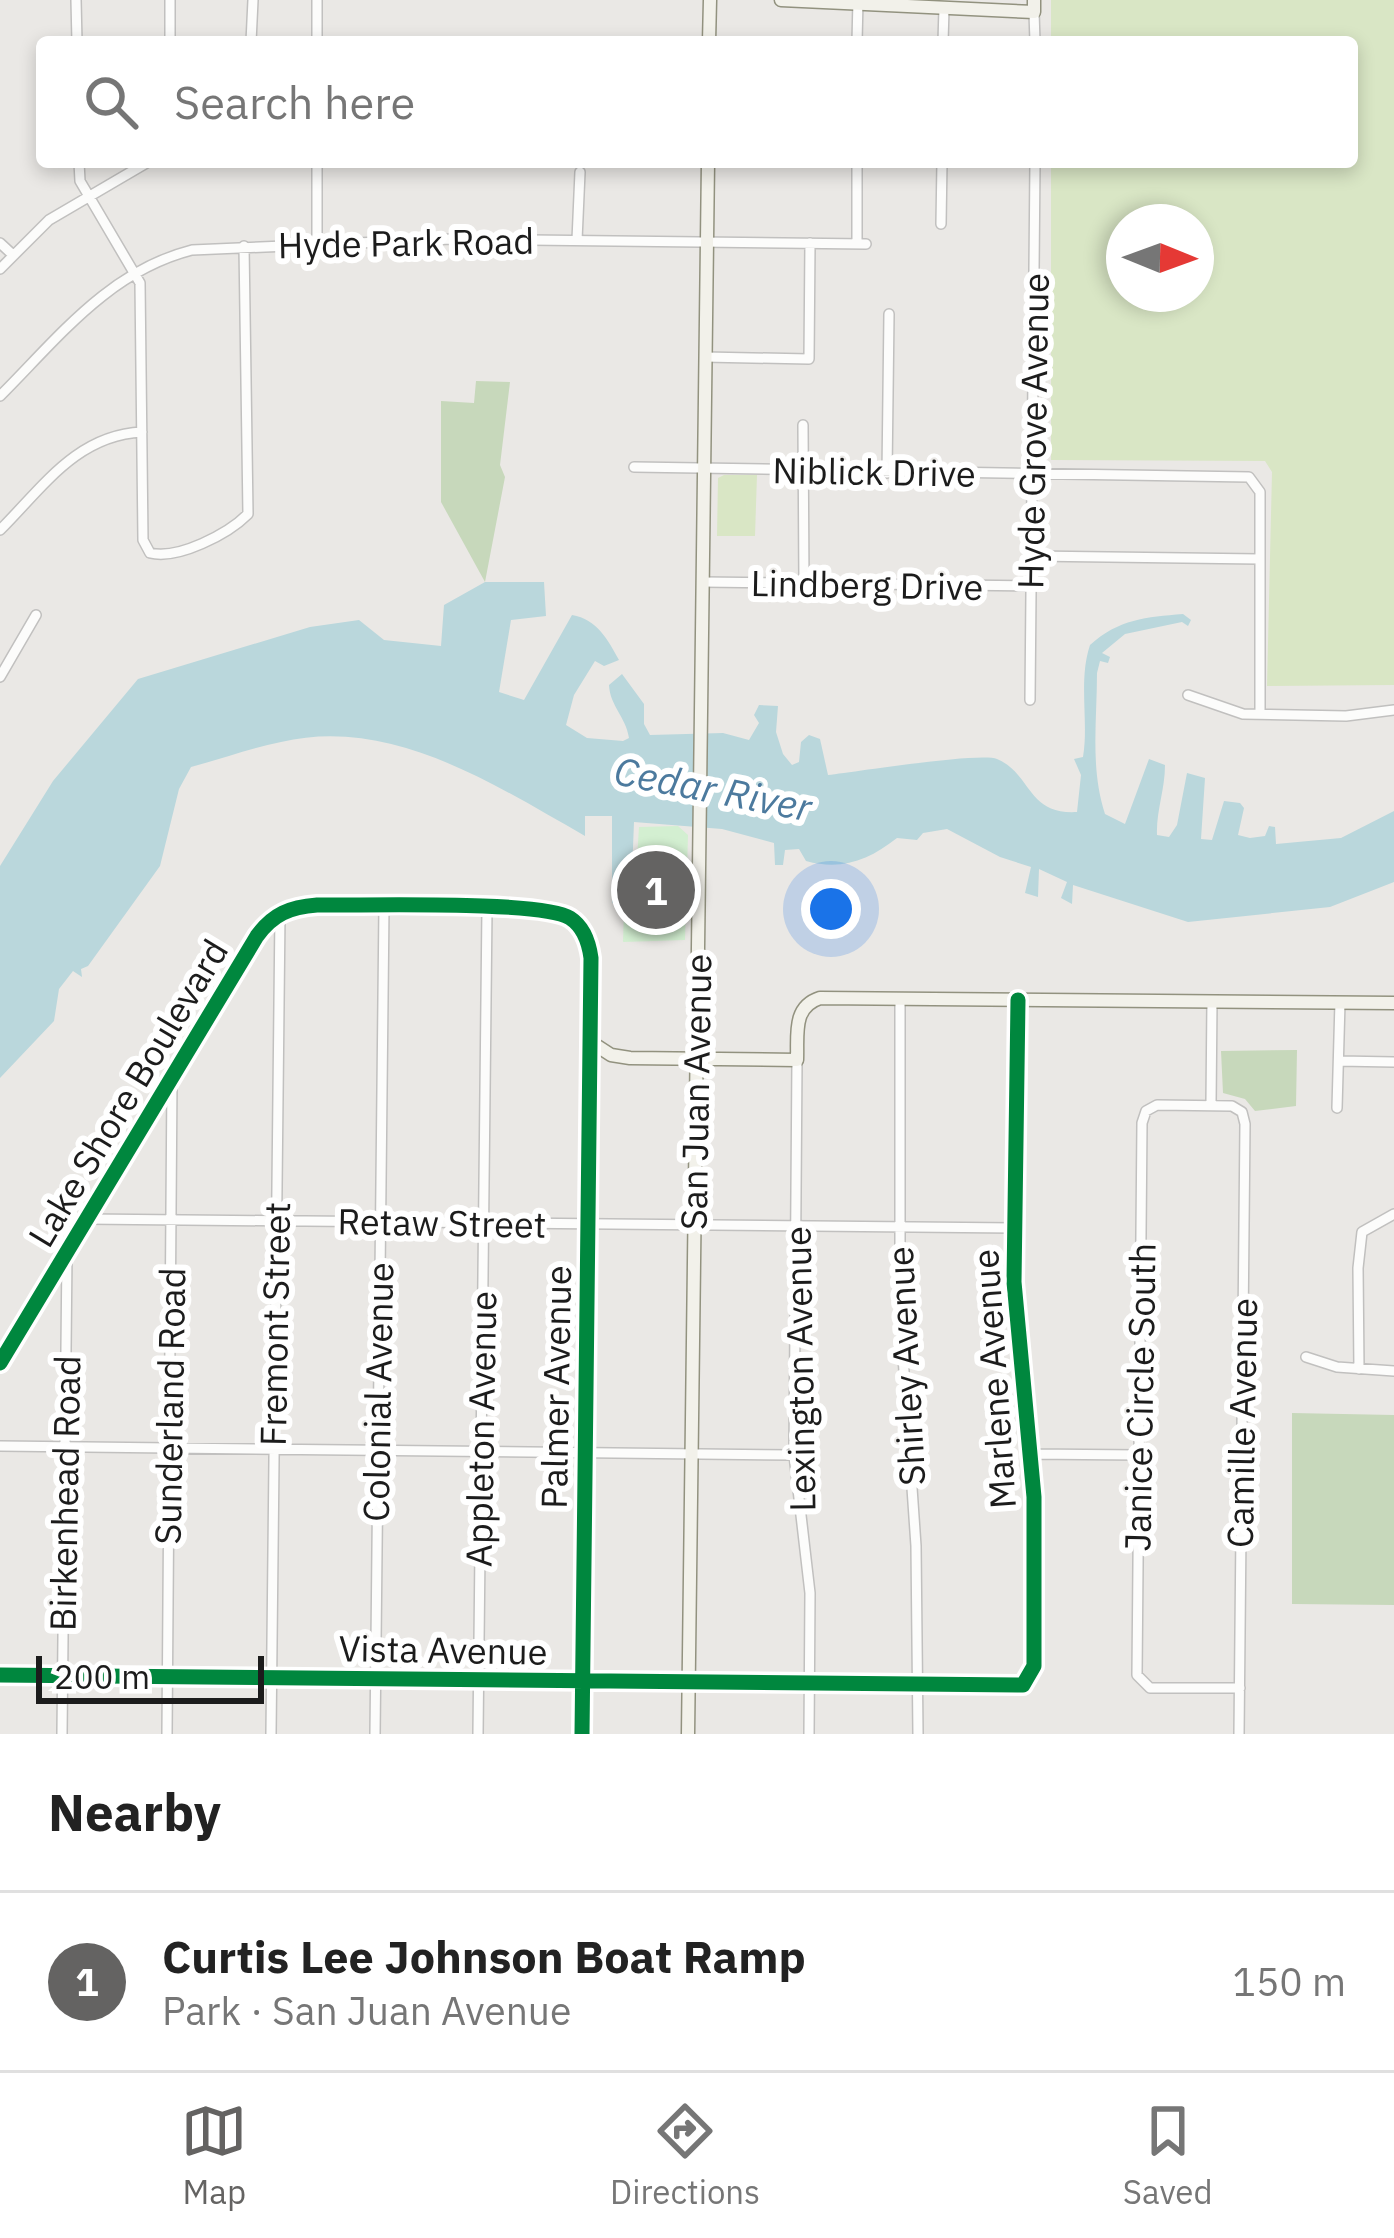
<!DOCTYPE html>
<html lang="en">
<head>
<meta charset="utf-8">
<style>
	body { margin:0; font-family:"IBM Plex Sans",sans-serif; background:#f2f2f2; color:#222 }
	.compass { position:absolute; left:1106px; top:204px; width:108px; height:108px; border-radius:50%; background:#fff; box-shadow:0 6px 18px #0003; rotate:91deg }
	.scale { position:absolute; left:36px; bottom:30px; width:228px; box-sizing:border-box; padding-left:12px; border:6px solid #1c1c1c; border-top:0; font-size:33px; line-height:42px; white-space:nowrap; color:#1c1c1c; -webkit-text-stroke:9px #fff; paint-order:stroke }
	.you { position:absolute; left:831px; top:909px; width:42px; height:42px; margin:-30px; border:9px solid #fff; border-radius:50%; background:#1a73e8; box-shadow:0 0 0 18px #1a73e833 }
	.badge { display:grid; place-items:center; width:78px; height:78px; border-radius:50%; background:#646362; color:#fff; font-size:39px; font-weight:700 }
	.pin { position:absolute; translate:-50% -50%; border:6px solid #fff; box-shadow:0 3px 12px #0006 }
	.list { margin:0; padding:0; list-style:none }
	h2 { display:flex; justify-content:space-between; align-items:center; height:156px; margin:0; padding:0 48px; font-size:51px }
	h2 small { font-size:39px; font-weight:400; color:#767676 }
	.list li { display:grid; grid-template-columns:78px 1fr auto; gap:36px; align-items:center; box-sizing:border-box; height:180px; padding:0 48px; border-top:3px solid #e0e0e0 }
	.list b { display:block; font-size:45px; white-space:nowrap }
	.list p { margin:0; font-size:39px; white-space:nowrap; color:#767676 }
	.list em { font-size:39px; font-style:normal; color:#767676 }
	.icon { flex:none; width:66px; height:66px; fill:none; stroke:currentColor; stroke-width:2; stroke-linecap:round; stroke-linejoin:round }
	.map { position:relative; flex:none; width:1394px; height:1734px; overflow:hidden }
	.search { position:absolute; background:#fff; box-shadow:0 6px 18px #0003; left:36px; right:36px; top:36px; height:132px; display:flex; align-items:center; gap:30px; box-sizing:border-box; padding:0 42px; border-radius:12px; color:#767676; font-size:45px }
	.sheet { height:336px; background:#fff }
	nav { display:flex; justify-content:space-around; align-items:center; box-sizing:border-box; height:168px; border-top:3px solid #e0e0e0; background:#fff; font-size:33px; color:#767676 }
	nav a { display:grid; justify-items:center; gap:6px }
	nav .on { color:#646362 }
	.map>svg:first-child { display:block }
	.grass { fill:#d9e6c5; fill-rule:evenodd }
	.forest { fill:#c7d8bb }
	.park { fill:#d3efd1 }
	.water { fill:#bad7dc }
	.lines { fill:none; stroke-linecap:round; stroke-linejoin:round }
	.street-casing { stroke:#c1c0bf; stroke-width:12 }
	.secondary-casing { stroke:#92927f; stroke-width:15 }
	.street { stroke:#fcfcfb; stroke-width:9 }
	.secondary { stroke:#f2f1ea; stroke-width:12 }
	.cycleway-casing { stroke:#fff; stroke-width:22 }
	.cycleway { stroke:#00873e; stroke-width:15 }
	.labels { text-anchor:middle; stroke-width:12; stroke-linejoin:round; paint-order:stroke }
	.street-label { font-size:36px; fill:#1c1c1c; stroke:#fff }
	.water-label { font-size:39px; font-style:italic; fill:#4c7a9e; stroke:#fff }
</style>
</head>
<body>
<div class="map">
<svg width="1394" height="1734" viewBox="0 0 1394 1734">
	<rect width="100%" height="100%" fill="#eae8e5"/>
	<path class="grass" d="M1051,0H1394V685L1267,686L1272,472L1265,461L1051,460V162H1352V42H1051ZM1124,222H1196V294H1124Z
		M724,475H757L755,536H717L718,478Z"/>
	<path class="forest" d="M476,381L510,382L500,465L505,477L485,582L441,502V401L474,403Z
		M1297,1050L1296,1106L1255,1111L1245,1099L1223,1093L1221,1051Z
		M1292,1413L1394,1415V1605L1292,1604Z"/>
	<path class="park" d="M678,826L688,835L685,940L623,942L625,876L636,875L639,827Z"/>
	<path class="water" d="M485,582H544L546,616L511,620L499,692L524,700L572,615C597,619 608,640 619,660L604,666L595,661L574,695L566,725L587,738L623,741L629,738C626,717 610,706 609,685L622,674L644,704V724L650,735L723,733L749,740L759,723L754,715L759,705L778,706L776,732L783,754L792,765L799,762L801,742L809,735L820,739L828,775C855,772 980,752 997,759C1032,774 1027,815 1077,812L1081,775L1074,759L1083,757C1089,722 1078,681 1090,645C1119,619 1146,617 1183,614L1191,620L1188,626L1182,622L1125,634L1102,653L1110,657L1108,663L1100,661L1097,673C1097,721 1090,768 1105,814L1125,824L1149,759L1165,765C1165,790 1156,811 1157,835L1169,837L1177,825L1187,773L1205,778L1201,839L1212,840L1224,801L1240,803L1244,808L1238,835L1250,838L1265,836L1269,826L1275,827L1276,844L1341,838L1394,811V882L1330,907L1188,922L1073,885L1072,904L1061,898L1067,882L1039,869L1038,897L1025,893L1031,867L1000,857L947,829L923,833L917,840L897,838C869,860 842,871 806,861L799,849L785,850L783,865H775L774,843L722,829L634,822L632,873L624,874L623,904L612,903V816H585V836C493,784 391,716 281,742C251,748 221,759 191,767L179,789L160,866L88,966L81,969L82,977L73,971L59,989L54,1021L0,1078V866L53,781L138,679L310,627L359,620L384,640L441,646L444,605Z"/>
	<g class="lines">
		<g class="street-casing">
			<path id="street" d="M76,0L77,42
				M170,0V42
				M317,0V42
				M1034,12L1035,42
				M251,42L253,0
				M857,42L858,0
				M943,42L944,8
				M79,162L80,181L140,283L143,540L150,553C178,560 228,534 248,514L244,246
				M317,162V244
				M941,224L942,162
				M577,240L580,172
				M0,243L13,255
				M857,244V162
				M0,269L49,220L148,162
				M705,357L809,359L810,243
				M0,396C58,338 109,271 192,250L452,239L866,244
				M803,425L804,584
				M634,467L1249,477L1260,492V714
				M887,473L889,314
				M0,530C43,487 77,435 142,432
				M1032,556L1259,559
				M703,582L1031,586
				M0,677L36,615
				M1188,695L1243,714L1346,716L1394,710
				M1030,700L1035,162
				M900,999V1313L916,1546L918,1734
				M797,1060L794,1455L810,1593L809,1734
				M1339,1061L1394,1062
				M1211,1104L1212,1001
				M1337,1108L1340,1002
				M87,1219L1014,1228
				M1306,1357L1337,1367L1394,1371
				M1359,1369L1358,1268L1362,1232L1394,1214
				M0,1446L794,1455
				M1030,1454L1139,1455
				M0,1675L1023,1685L1034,1666V1497L1014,1282L1018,1000
				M62,1734L67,1253
				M167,1734L172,1079
				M271,1734L280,913
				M375,1734L384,906
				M478,1734L487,908
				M582,1734L591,1042
				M1239,1734L1245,1124L1242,1112L1232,1106L1157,1105L1146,1111L1142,1123L1137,1675L1150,1688H1240"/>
		</g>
		<g class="secondary-casing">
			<path id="secondary" d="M781,0L1034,12V0
				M709,42L710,0
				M0,1363L257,936L275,916L294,908H531C610,917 591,982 591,1042L611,1055L630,1058L797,1060C798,1035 792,1007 820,998L1394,1003
				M688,1734L708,162"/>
		</g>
		<use href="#street" class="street"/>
		<use href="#secondary" class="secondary"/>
		<g class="cycleway-casing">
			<path id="cycleway" d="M0,1363L257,936C273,914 290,907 317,905C360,906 542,900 570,918C584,927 589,943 591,958L582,1734
				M0,1675L1023,1685L1034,1666V1497L1014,1282L1018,1000"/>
		</g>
		<use href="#cycleway" class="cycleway"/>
	</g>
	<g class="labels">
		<g class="street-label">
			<text transform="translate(406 243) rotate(-1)" y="13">Hyde Park Road</text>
			<text transform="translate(1033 431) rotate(-89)" y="13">Hyde Grove Avenue</text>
			<text transform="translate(874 472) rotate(1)" y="13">Niblick Drive</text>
			<text transform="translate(867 585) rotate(1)" y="13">Lindberg Drive</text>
			<text transform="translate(696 1092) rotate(-89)" y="13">San Juan Avenue</text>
			<text transform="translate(128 1093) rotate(-59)" y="13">Lake Shore Boulevard</text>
			<text transform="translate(442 1223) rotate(1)" y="13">Retaw Street</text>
			<text transform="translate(275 1324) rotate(-89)" y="13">Fremont Street</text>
			<text transform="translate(906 1366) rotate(-93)" y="13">Shirley Avenue</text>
			<text transform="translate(800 1369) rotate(-91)" y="13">Lexington Avenue</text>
			<text transform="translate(994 1379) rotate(-94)" y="13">Marlene Avenue</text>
			<text transform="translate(556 1387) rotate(-89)" y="13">Palmer Avenue</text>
			<text transform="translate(378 1392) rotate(-89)" y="13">Colonial Avenue</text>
			<text transform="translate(1140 1397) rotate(-89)" y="13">Janice Circle South</text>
			<text transform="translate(170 1406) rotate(-89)" y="13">Sunderland Road</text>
			<text transform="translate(1242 1423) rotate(-89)" y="13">Camille Avenue</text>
			<text transform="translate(481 1429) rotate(-89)" y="13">Appleton Avenue</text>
			<text transform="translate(65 1493) rotate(-89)" y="13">Birkenhead Road</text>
			<text transform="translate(443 1650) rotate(1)" y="13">Vista Avenue</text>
		</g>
		<g class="water-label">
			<text transform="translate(713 789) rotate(11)" y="14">Cedar River</text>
		</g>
	</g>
</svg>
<svg class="compass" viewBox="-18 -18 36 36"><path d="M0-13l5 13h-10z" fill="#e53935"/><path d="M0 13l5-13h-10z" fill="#767676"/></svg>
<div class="scale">200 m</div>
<div class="you"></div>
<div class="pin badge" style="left:656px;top:890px">1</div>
<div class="search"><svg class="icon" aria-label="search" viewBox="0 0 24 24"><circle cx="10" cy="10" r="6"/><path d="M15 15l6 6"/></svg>Search here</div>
</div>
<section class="sheet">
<h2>Nearby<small></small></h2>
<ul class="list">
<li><span class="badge">1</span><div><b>Curtis Lee Johnson Boat Ramp</b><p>Park · San Juan Avenue</p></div><em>150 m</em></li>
</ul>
</section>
<nav>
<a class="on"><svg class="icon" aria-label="map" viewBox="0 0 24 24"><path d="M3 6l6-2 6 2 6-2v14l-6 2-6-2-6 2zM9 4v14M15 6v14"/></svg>Map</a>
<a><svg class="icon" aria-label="directions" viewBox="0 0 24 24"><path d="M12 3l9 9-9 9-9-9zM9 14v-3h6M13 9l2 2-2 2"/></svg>Directions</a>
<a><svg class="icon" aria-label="saved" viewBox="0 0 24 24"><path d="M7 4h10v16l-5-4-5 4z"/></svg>Saved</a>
</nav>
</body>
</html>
